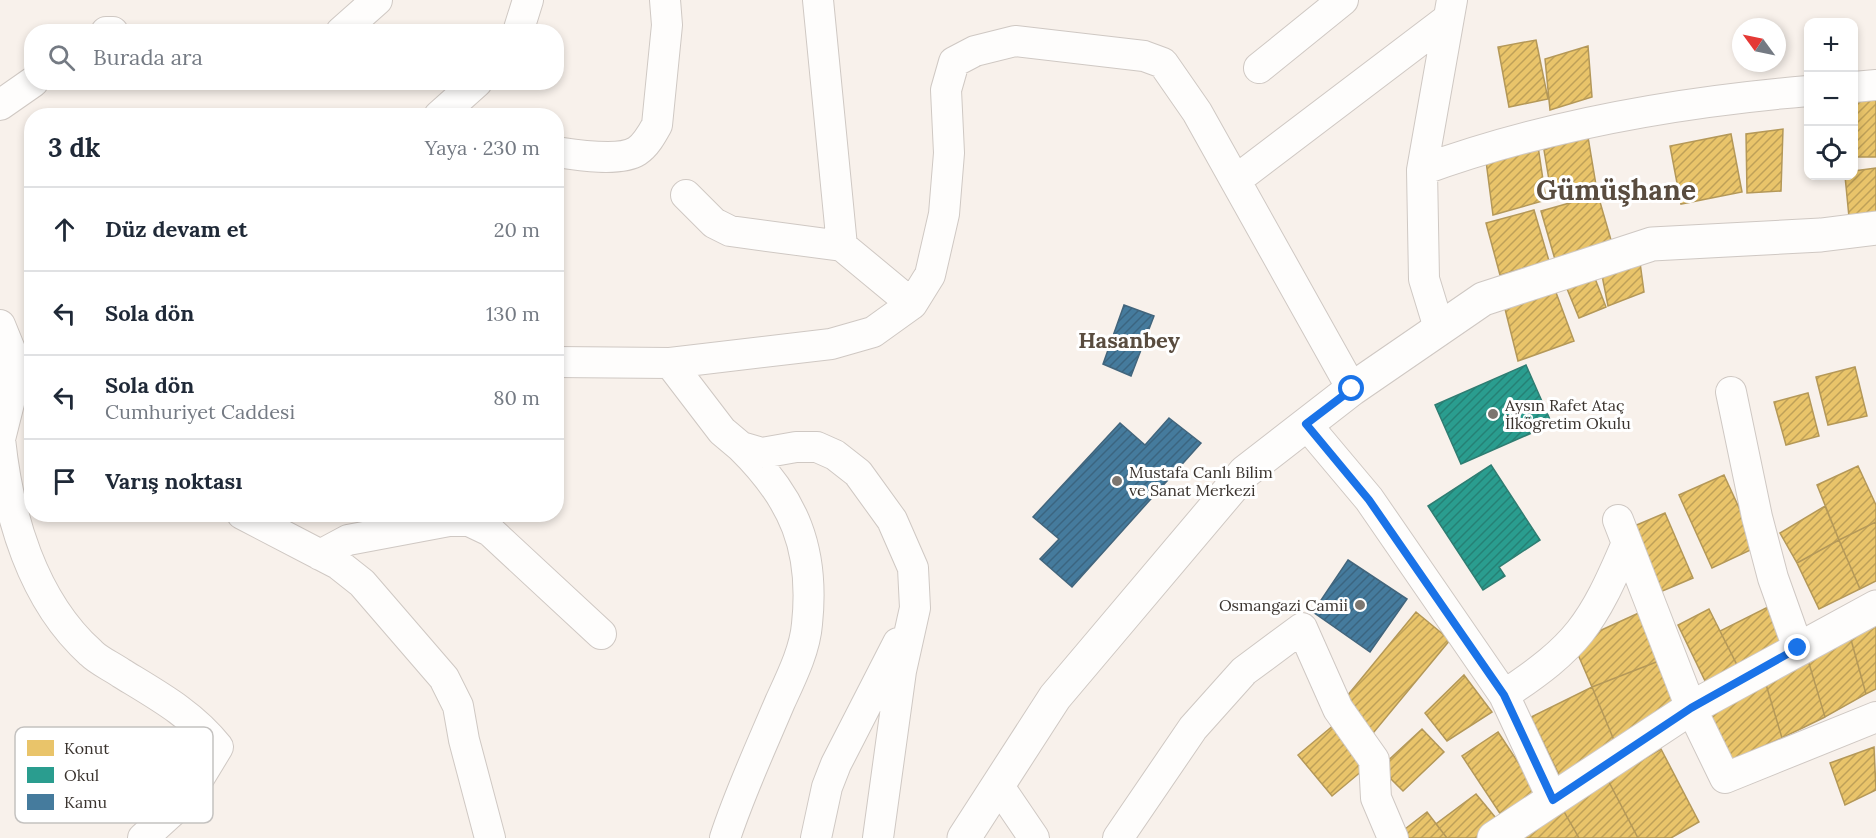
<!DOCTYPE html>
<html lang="tr">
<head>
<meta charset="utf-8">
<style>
	body { margin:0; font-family:Lora,serif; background:#f2f2f3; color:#1f2937 }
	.controls { position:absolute; right:18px; top:18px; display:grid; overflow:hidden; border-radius:12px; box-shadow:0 3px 9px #0003 }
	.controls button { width:54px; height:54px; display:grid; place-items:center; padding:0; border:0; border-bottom:2px solid #e0e1e3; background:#fff; color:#1f2937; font:30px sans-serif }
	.compass { position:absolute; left:1732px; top:18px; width:54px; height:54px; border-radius:50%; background:#fff; box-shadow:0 3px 9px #0003; rotate:303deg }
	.stop { position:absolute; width:18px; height:18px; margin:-14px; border:4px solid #1a73e8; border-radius:50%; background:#fff }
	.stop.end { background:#1a73e8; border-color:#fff; box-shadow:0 2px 6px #0008 }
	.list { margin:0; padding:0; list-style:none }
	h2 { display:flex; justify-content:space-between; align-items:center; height:78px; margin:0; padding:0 24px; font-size:26px }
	h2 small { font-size:20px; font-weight:400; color:#747a83 }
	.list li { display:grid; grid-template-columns:39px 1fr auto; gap:18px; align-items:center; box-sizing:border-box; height:84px; padding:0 24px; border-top:2px solid #e0e1e3 }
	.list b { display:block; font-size:22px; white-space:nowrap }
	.list p { margin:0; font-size:20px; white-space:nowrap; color:#747a83 }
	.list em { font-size:20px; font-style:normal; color:#747a83 }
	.icon { flex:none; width:33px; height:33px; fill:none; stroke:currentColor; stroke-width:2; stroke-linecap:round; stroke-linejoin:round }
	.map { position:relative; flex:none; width:1876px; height:838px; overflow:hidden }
	.search { position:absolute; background:#fff; box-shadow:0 3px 9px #0003; left:24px; top:24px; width:540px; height:66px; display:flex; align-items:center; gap:15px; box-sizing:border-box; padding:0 21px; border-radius:24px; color:#747a83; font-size:22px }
	.panel { position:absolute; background:#fff; box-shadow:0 3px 9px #0003; left:24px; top:108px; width:540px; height:414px; border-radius:24px }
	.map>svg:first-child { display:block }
	.homes { fill:url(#homes-hatch); stroke:#b49858; stroke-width:1.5 }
	.schools { fill:url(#schools-hatch); stroke:#2f7d72; stroke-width:1.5 }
	.public { fill:url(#public-hatch); stroke:#42657c; stroke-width:1.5 }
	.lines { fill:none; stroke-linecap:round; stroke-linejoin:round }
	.minor-casing { stroke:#cfc8c3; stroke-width:32 }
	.major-casing { stroke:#cfc8c3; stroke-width:35 }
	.minor { stroke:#fefdfc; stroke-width:30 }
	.major { stroke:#fefdfc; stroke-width:33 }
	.route { stroke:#1a73e8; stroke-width:8 }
	.poi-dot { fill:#7c7670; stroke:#fff; stroke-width:2 }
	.labels { text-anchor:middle; stroke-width:6; stroke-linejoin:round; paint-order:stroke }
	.poi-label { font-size:16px; fill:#3a332e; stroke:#fff; text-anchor:start }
	.district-label { font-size:22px; font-weight:bold; fill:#594c3f; stroke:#fff }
	.town-label { font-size:28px; font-weight:bold; fill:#594c3f; stroke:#fff }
	.key { fill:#fff; stroke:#c4c2c0; stroke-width:1.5 }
	.key-label { font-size:16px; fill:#3a332e }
</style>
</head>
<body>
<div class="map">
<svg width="1876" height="838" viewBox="0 0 1876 838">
	<defs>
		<pattern id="homes-hatch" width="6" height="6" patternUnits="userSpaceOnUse" patternTransform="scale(1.5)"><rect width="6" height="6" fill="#e9c46a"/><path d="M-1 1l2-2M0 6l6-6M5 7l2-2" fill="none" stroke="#bea058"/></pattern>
		<pattern id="schools-hatch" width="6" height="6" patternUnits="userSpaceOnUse" patternTransform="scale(1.5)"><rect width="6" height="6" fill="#2a9d8f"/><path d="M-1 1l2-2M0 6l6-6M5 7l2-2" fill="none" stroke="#258175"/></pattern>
		<pattern id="public-hatch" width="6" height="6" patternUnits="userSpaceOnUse" patternTransform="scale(1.5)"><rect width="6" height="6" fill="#457b9d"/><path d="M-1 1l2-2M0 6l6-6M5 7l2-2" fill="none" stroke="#3b6580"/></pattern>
	</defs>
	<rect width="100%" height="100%" fill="#f8f1eb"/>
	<path class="homes" d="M1536,40L1548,99L1509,107L1498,47Z
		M1588,46L1592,97L1550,110L1545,59Z
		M1876,98V157H1854V99Z
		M1783,129L1781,191L1747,193L1746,134Z
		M1587,131L1596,185L1552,198L1544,150Z
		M1731,134L1742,192L1681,204L1670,146Z
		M1538,146L1546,200L1493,215L1486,161Z
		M1876,168V214L1849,217L1845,176H1854V171Z
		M1598,195L1613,247L1556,263L1541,211Z
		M1534,210L1549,261L1500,275L1486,223Z
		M1639,255L1644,292L1608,306L1600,265Z
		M1591,268L1606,307L1579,318L1563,279Z
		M1551,279L1574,341L1518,361L1502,297Z
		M1855,367L1867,416L1828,425L1816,377Z
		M1808,393L1819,436L1786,445L1774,402Z
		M1858,466L1876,505V522L1839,540L1817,485Z
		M1724,475L1757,547L1712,568L1679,495Z
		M1825,506L1839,540L1797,563L1780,533Z
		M1665,513L1693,578L1660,592L1632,527Z
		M1876,522V581L1860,589L1839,540Z
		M1839,540L1860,589L1819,609L1797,563Z
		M1774,604L1793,644L1740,671L1720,631Z
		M1709,609L1740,671L1708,687L1678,625Z
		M1643,611L1664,659L1592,687L1573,643Z
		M1416,612L1450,640L1369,738L1356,727L1363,718L1343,701Z
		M1876,623V689L1866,694L1850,636Z
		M1850,636L1866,694L1825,717L1808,660Z
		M1664,659L1683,710L1618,750L1592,687Z
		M1808,660L1825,717L1782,738L1765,681Z
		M1464,675L1492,712L1447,741L1425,713Z
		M1765,681L1782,738L1730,761L1710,714Z
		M1592,687L1618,750L1561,779L1531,717Z
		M1335,724L1369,765L1332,796L1298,755Z
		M1422,729L1444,752L1403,791L1380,768Z
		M1498,732L1539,794L1503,818L1462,756Z
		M1874,747L1876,790L1845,805L1830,763Z
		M1661,749L1699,822L1671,838H1638L1608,780Z
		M1608,780L1638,838H1579L1562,808Z
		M1476,794L1500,823L1481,838H1447L1436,824Z
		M1562,808L1579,838H1515Z
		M1427,812L1447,838H1398L1396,836Z"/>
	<path class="schools" d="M1526,365L1552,424L1461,464L1435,405Z
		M1491,465L1540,540L1499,567L1505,576L1483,590L1428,506Z"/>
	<path class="public" d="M1124,305L1154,316L1131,376L1103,364Z
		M1169,418L1201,443L1072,587L1040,559L1059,539L1033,517L1120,423L1145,445Z
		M1348,560L1407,599L1370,652L1313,612Z"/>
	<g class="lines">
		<g class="minor-casing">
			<path id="minor" d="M818,0L842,246L912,304
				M106,32H113
				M341,32L377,0
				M518,32L528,0
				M1259,68L1343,0
				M1854,87L1876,85
				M0,105L33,82
				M439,116L477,82
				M556,152C576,155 620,162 637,151C646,145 652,134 657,125L667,25L665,0
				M1422,170C1545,125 1678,102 1808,91
				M1236,180L1448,19
				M686,195L714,223L730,231L842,246
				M0,325L13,357L10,399L0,439
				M1439,328L1424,279L1422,170L1452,0
				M556,362L670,363L831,344L873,332L912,304L930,275L944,214L949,153L946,90L954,62L975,51L1015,41L1144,56L1163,63L1197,112L1352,389
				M670,363L722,431L741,447L762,453L796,447H817L835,455L858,473L892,520L913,568L915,608L901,671L878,838
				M1731,392L1757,517L1773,578L1798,648
				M1306,424L1369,499L1504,695L1553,800
				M0,439C8,515 32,600 91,653C99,661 111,666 121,673C157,695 192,714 218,747L187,798L143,838
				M242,514L338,564L362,583L444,678L458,706L464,740L490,838
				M1618,520L1691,708L1725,778L1876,717
				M320,555L348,540L449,521H469L490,531L601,634
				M1504,695C1578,646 1592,625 1627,543
				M998,785L1034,838
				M725,838C740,792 761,747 780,702C791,678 805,650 807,624C815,549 794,499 741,447
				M816,838L827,787L836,764L898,643
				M1118,838L1193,728L1244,671L1302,628L1338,709L1374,760L1376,798L1393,838"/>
		</g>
		<g class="major-casing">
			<path id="major" d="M964,838L1055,697L1245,472L1352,389L1483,299L1652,244L1821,235L1876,228
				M1494,838L1691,708L1876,607"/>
		</g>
		<use href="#minor" class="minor"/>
		<use href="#major" class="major"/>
	</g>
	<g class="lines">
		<path class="route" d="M1352,389L1306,424L1369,500L1504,695L1553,800L1691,708L1798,648"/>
	</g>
	<g class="poi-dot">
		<circle cx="1493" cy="414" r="6"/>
		<circle cx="1117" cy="481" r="6"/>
		<circle cx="1360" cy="605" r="6"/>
	</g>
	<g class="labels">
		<g class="poi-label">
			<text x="1505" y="411">Aysın Rafet Ataç<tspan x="1505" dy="18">İlkögretim Okulu</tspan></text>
			<text x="1129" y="478">Mustafa Canlı Bilim<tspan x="1129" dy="18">ve Sanat Merkezi</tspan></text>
			<text x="1348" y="611" text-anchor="end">Osmangazi Camii</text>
		</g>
		<g class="district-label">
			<text x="1129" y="348">Hasanbey</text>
		</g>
		<g class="town-label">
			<text x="1616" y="200">Gümüşhane</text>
		</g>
	</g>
	<rect x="15" y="727" width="198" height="96" rx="9" class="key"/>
	<rect x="27" y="740" width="27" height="16" fill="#e9c46a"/>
	<rect x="27" y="767" width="27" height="16" fill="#2a9d8f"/>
	<rect x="27" y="794" width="27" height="16" fill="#457b9d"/>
	<g class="key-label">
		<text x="64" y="754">Konut</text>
		<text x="64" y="781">Okul</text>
		<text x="64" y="808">Kamu</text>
	</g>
</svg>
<div class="controls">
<button>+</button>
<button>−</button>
<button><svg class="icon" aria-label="locate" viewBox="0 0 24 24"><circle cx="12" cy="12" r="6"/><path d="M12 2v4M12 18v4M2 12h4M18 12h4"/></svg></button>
</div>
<svg class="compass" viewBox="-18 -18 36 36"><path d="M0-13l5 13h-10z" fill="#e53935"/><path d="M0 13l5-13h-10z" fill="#747a83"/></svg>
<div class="stop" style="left:1352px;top:389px"></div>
<div class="stop end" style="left:1798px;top:648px"></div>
<div class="search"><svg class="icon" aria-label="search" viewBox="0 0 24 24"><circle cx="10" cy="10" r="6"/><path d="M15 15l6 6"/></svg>Burada ara</div>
<section class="panel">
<h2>3 dk<small>Yaya · 230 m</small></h2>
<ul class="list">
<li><svg class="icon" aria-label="ahead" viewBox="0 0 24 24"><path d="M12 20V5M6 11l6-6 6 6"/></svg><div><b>Düz devam et</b></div><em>20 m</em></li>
<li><svg class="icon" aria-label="left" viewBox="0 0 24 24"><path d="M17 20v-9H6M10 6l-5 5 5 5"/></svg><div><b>Sola dön</b></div><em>130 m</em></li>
<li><svg class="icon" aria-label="left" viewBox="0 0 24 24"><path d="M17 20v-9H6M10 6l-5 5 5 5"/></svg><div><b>Sola dön</b><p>Cumhuriyet Caddesi</p></div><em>80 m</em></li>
<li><svg class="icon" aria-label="arrive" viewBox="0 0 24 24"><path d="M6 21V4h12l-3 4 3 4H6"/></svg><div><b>Varış noktası</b></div></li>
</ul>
</section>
</div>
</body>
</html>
